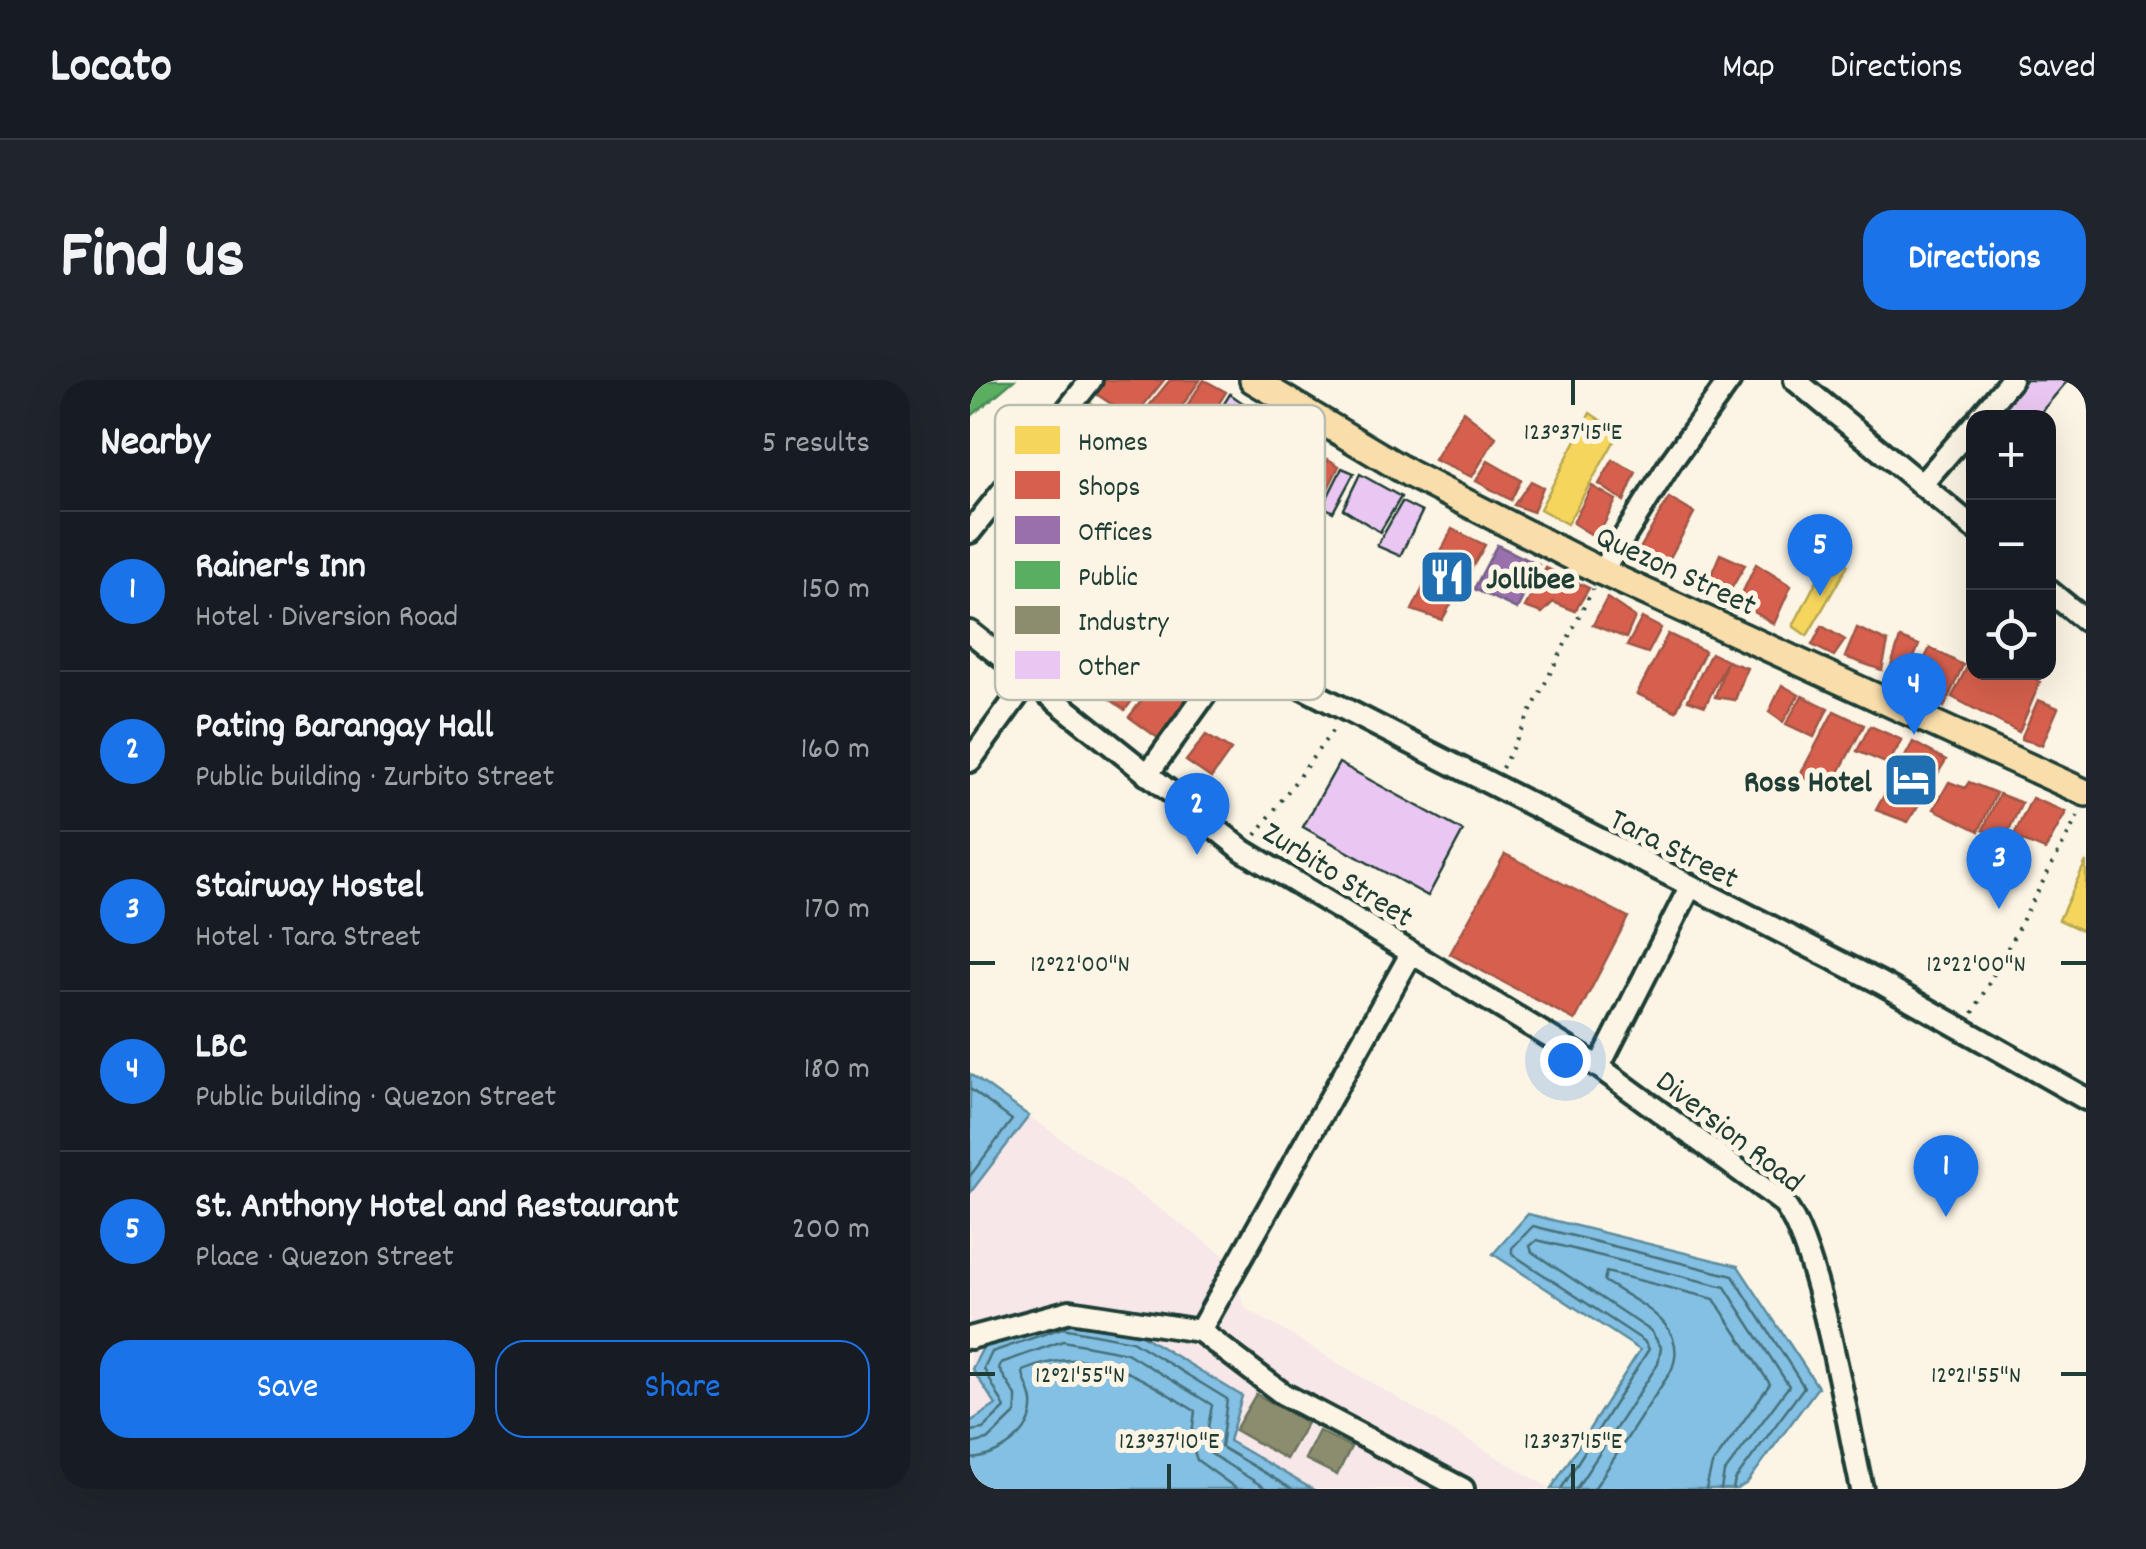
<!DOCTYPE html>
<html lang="en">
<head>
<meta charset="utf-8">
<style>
	body { margin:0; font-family:Dekko,sans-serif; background:#20242c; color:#f1f3f6 }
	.controls { position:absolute; right:30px; top:30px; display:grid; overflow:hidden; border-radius:20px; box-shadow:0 10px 40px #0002 }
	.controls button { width:90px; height:90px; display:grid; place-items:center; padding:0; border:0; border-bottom:2px solid #363941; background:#171b24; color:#f1f3f6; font:50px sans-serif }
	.you { position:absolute; left:595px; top:680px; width:35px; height:35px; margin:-25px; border:8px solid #fff; border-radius:50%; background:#1a73e8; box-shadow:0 0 0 15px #1a73e833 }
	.badge { display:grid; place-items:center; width:65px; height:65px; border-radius:50%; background:#1a73e8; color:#fff; font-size:32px; font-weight:700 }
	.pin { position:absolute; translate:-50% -82px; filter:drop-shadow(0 2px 5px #0008) }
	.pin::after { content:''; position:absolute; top:52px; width:35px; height:30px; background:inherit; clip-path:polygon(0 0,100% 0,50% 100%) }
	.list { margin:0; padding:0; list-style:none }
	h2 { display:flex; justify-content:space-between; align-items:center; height:130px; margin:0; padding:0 40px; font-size:42px }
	h2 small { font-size:32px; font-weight:400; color:#9ea1a6 }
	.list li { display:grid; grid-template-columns:65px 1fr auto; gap:30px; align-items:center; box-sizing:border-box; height:160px; padding:0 40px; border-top:2px solid #363941 }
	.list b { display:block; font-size:38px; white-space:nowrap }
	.list p { margin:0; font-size:32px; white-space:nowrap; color:#9ea1a6 }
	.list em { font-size:32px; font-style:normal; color:#9ea1a6 }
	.actions { display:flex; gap:20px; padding:30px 40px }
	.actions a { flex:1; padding:22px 0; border:2px solid #1a73e8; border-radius:30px; text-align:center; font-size:35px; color:#1a73e8 }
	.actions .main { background:#1a73e8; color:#fff }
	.icon { flex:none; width:55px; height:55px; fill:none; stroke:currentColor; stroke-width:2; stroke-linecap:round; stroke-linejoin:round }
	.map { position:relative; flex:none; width:1116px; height:1109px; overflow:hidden; border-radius:30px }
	header { display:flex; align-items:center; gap:60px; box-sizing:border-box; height:140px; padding:0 50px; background:#171b24; border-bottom:2px solid #363941 }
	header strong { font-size:48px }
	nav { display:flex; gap:55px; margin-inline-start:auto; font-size:35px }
	.intro { display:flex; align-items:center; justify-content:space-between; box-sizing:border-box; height:240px; padding:0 60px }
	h1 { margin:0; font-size:70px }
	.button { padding:25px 45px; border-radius:30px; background:#1a73e8; color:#fff; font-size:35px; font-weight:700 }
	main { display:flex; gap:60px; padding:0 60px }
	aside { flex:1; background:#171b24; border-radius:30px; box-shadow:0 10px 40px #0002 }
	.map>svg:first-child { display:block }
	.built { fill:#f7e7e9 }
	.water { fill:#84c0e4; stroke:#5c8c9e; stroke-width:2.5 }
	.homes { fill:#f6d55c; stroke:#b6a750; stroke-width:2.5 }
	.shops { fill:#d6604d; stroke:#9f5646; stroke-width:2.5 }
	.offices { fill:#9970ab; stroke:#746187; stroke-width:2.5 }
	.public { fill:#5aae61; stroke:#488c54; stroke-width:2.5 }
	.industry { fill:#8c8c6e; stroke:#6b745d; stroke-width:2.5 }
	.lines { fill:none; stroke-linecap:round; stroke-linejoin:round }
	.shore { stroke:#47717a; stroke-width:2.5 }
	.building { fill:#eac7f2; stroke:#1f3d34; stroke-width:2.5 }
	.minor-casing { stroke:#1f3d34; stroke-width:28 }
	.major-casing { stroke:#1f3d34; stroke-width:32 }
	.path { stroke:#1f3d34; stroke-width:4; stroke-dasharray:2.5 8; stroke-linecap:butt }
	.minor { stroke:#fcf5e5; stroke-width:20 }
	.major { stroke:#f9deab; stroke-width:25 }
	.ticks { fill:none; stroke:#1f3d34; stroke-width:4 }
	.labels { text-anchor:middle; stroke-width:10; stroke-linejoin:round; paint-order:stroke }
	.street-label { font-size:32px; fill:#1f3d34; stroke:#fcf5e5 }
	.poi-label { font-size:32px; font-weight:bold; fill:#1f3d34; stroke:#fcf5e5; text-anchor:start }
	.key { fill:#fcf5e5; stroke:#babeb0; stroke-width:2.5 }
	.key-label { font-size:28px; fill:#1f3d34 }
	.ticks-label { font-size:25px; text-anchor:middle; fill:#1f3d34; stroke:#fcf5e5; stroke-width:10; stroke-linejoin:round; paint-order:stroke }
</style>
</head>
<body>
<header>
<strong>Locato</strong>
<nav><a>Map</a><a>Directions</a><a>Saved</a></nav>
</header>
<div class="intro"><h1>Find us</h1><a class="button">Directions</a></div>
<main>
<aside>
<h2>Nearby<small>5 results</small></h2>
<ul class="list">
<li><span class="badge">1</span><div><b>Rainer's Inn</b><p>Hotel · Diversion Road</p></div><em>150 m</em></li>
<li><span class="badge">2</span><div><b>Pating Barangay Hall</b><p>Public building · Zurbito Street</p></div><em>160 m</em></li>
<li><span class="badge">3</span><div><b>Stairway Hostel</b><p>Hotel · Tara Street</p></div><em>170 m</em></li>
<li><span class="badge">4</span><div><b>LBC</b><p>Public building · Quezon Street</p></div><em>180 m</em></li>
<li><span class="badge">5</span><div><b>St. Anthony Hotel and Restaurant</b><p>Place · Quezon Street</p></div><em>200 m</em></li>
</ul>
<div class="actions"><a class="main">Save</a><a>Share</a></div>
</aside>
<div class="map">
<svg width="1116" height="1109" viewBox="0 0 1116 1109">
	<rect width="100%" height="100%" fill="#fcf5e5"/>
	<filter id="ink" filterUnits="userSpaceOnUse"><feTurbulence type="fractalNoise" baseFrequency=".01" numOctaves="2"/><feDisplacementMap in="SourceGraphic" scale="20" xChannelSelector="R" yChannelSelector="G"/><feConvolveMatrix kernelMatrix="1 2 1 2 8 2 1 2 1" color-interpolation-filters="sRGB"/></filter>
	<g filter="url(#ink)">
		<path class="built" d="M59,736L260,879L275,928L581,1109H342L258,1061L2,990L26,1025L0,1042V813Z"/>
		<path class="water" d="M0,694L59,736L0,813Z
			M558,834L768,886L848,1007L777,1103L767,1109H581L670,970L523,874Z
			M92,937L166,952L272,1016L259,1061L342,1109H0V1042L26,1025L2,989L15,964Z"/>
		<path class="homes" d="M115,19L163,54L133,102L78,71Z
			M620,33L649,53L597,144L570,129Z
			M860,175L878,185L837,256L823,246Z
			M1116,481V545L1113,551L1089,540Z"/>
		<path class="shops" d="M129,0H194L163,38L120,10Z
			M200,0H230L202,40L179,26Z
			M234,0L256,12L233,49L208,39Z
			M493,31L526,57L502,97L464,80Z
			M358,79L369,86L343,139L328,134Z
			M643,80L666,92L654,121L629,104Z
			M518,81L551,100L541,120L506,101Z
			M561,101L573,107L563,132L544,125Z
			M622,106L646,120L627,158L603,143Z
			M699,118L724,133L695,187L667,174Z
			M482,149L515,165L472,240L442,230Z
			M750,174L775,185L757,216L736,207Z
			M786,184L821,206L804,244L768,222Z
			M576,188L619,208L605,231L583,222L572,233L555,227Z
			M637,218L665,237L656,258L623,245Z
			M672,238L691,248L678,273L657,266Z
			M852,246L875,260L864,276L842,265Z
			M887,248L918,262L912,290L875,277Z
			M698,254L735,271L706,331L667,314Z
			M930,258L949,265L935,299L918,295Z
			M960,268L993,285L974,327L940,308Z
			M151,270L183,293L155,330L123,307Z
			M741,273L757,281L735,326L718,320Z
			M1004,273V292H1053L1070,302L1049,352L982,317Z
			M757,281L777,288L765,320L745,317Z
			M193,292L222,313L188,358L159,337Z
			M812,305L829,315L813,342L799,332Z
			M832,316L858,328L844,357L816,344Z
			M1068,320L1088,328L1072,365L1051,359Z
			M864,331L894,345L859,411L830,395Z
			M900,346L932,360L918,384L887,371Z
			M236,355L261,370L241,398L216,381Z
			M943,362L976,380L938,442L906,430Z
			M979,402L995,408L999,402L1026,413L1009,451L964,429Z
			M1029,414L1052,423L1035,458L1013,450Z
			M1062,418L1096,432L1075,470L1043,457Z
			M535,474L658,537L605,640L480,574Z"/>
		<path class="offices" d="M527,165L569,185L547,229L504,209Z"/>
		<path class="public" d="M0,0H44L0,37Z"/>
		<path class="industry" d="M286,1014L337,1043L316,1079L265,1050Z
			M349,1051L381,1067L367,1095L335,1079Z"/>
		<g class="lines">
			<path class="shore" d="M0,709L42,740L0,796
				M0,1051L13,1049L35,1028L14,989L22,972L92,948L162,961L257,1019L251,1067L322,1109
				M0,1064L18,1060L46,1033V1016L29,989L31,983L93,961L157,973L242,1025L236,1059L241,1074L297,1109
				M0,1079C28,1078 65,1053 62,1022C61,1010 53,1001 53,991C122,961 166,995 225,1031L221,1062L227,1080L267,1109
				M591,1109L679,969L674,961L542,874V868L563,846L763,896L834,1007L765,1100L763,1109
				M606,1109L688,984L691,967L681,951L562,872L560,866L567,860L755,907L819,1006L754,1093L751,1109
				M624,1109L701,991C722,944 665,922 634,901L636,892L744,919L800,1004L742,1085L736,1109"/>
		</g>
		<path class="building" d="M1055,0H1098L1066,38H1025Z
			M260,14L276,25L255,60L236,53Z
			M372,88L384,93L363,132L353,126Z
			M390,94L431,117L410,152L373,129Z
			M432,122L452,132L430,176L407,166Z
			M369,383L493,451L458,516L333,447Z"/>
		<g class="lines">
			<g class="minor-casing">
				<path id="minor" d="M825,0L1004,148
					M1009,38L1041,0
					M951,105L1004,44
					M0,152L121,0
					M632,192L701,82L760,0
					M1078,210L1116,241
					M209,215L260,281
					M0,252L274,471L629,687L811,821C848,859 878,1048 892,1109
					M0,381L58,301
					M177,395L265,273L911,603L1116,719
					M629,687L719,509
					M230,951L441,574
					M0,958L100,931L230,951L313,1014L493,1109"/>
			</g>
			<g class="major-casing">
				<path id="major" d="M283,0L440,94L632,192L1116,413"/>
			</g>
			<path class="path" d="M532,388L623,209
				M286,455L366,346
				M1003,633L1109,434"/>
			<use href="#minor" class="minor"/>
			<use href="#major" class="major"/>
		</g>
	</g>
	<path class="ticks" d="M603,0V25M0,583H25M1091,583H1116M0,994H25M1091,994H1116M199,1084V1109M603,1084V1109"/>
	<defs>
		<g id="restaurant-square" transform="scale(2.875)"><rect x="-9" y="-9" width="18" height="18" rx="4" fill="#1f6fb2" stroke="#fcf5e5"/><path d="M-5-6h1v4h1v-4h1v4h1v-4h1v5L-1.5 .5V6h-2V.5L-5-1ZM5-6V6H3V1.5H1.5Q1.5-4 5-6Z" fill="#fff"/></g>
		<g id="hotel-square" transform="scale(2.875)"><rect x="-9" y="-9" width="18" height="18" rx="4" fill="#1f6fb2" stroke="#fcf5e5"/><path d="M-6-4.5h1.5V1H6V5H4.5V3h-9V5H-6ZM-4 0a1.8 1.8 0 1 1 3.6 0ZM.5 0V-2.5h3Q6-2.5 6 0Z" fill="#fff"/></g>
	</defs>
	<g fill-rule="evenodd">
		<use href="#restaurant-square" x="477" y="197"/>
		<use href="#hotel-square" x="941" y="400"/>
	</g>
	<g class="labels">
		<g class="street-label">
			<text transform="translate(707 189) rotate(25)" y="11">Quezon Street</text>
			<text transform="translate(705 467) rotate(27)" y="11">Tara Street</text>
			<text transform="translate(369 493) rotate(32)" y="11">Zurbito Street</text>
			<text transform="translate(761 750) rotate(38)" y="11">Diversion Road</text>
		</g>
		<g class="poi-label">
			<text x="516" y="208">Jollibee</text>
			<text x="902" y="411" text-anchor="end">Ross Hotel</text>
		</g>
	</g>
	<rect x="25" y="25" width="330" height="295" rx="15" class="key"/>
	<rect x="45" y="46" width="45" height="28" fill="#f6d55c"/>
	<rect x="45" y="91" width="45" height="28" fill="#d6604d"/>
	<rect x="45" y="136" width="45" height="28" fill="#9970ab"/>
	<rect x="45" y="181" width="45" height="28" fill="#5aae61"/>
	<rect x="45" y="226" width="45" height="28" fill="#8c8c6e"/>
	<rect x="45" y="271" width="45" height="28" fill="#eac7f2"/>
	<g class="key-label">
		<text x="108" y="70">Homes</text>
		<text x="108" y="115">Shops</text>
		<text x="108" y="160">Offices</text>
		<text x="108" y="205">Public</text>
		<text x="108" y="250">Industry</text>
		<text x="108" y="295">Other</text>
	</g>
	<g class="ticks-label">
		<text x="603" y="59">123°37'15"E</text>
		<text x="110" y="591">12°22'00"N</text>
		<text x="1006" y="591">12°22'00"N</text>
		<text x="110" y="1002">12°21'55"N</text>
		<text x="1006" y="1002">12°21'55"N</text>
		<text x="199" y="1068">123°37'10"E</text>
		<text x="603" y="1068">123°37'15"E</text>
	</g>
</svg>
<div class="controls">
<button>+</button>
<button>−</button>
<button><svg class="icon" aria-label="locate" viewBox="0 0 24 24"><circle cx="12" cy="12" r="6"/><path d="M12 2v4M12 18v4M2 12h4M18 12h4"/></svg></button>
</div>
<div class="you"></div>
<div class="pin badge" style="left:976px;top:837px">1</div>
<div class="pin badge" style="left:227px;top:475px">2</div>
<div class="pin badge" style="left:1029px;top:529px">3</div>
<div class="pin badge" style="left:944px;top:355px">4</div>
<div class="pin badge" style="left:850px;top:216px">5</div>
</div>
</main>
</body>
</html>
